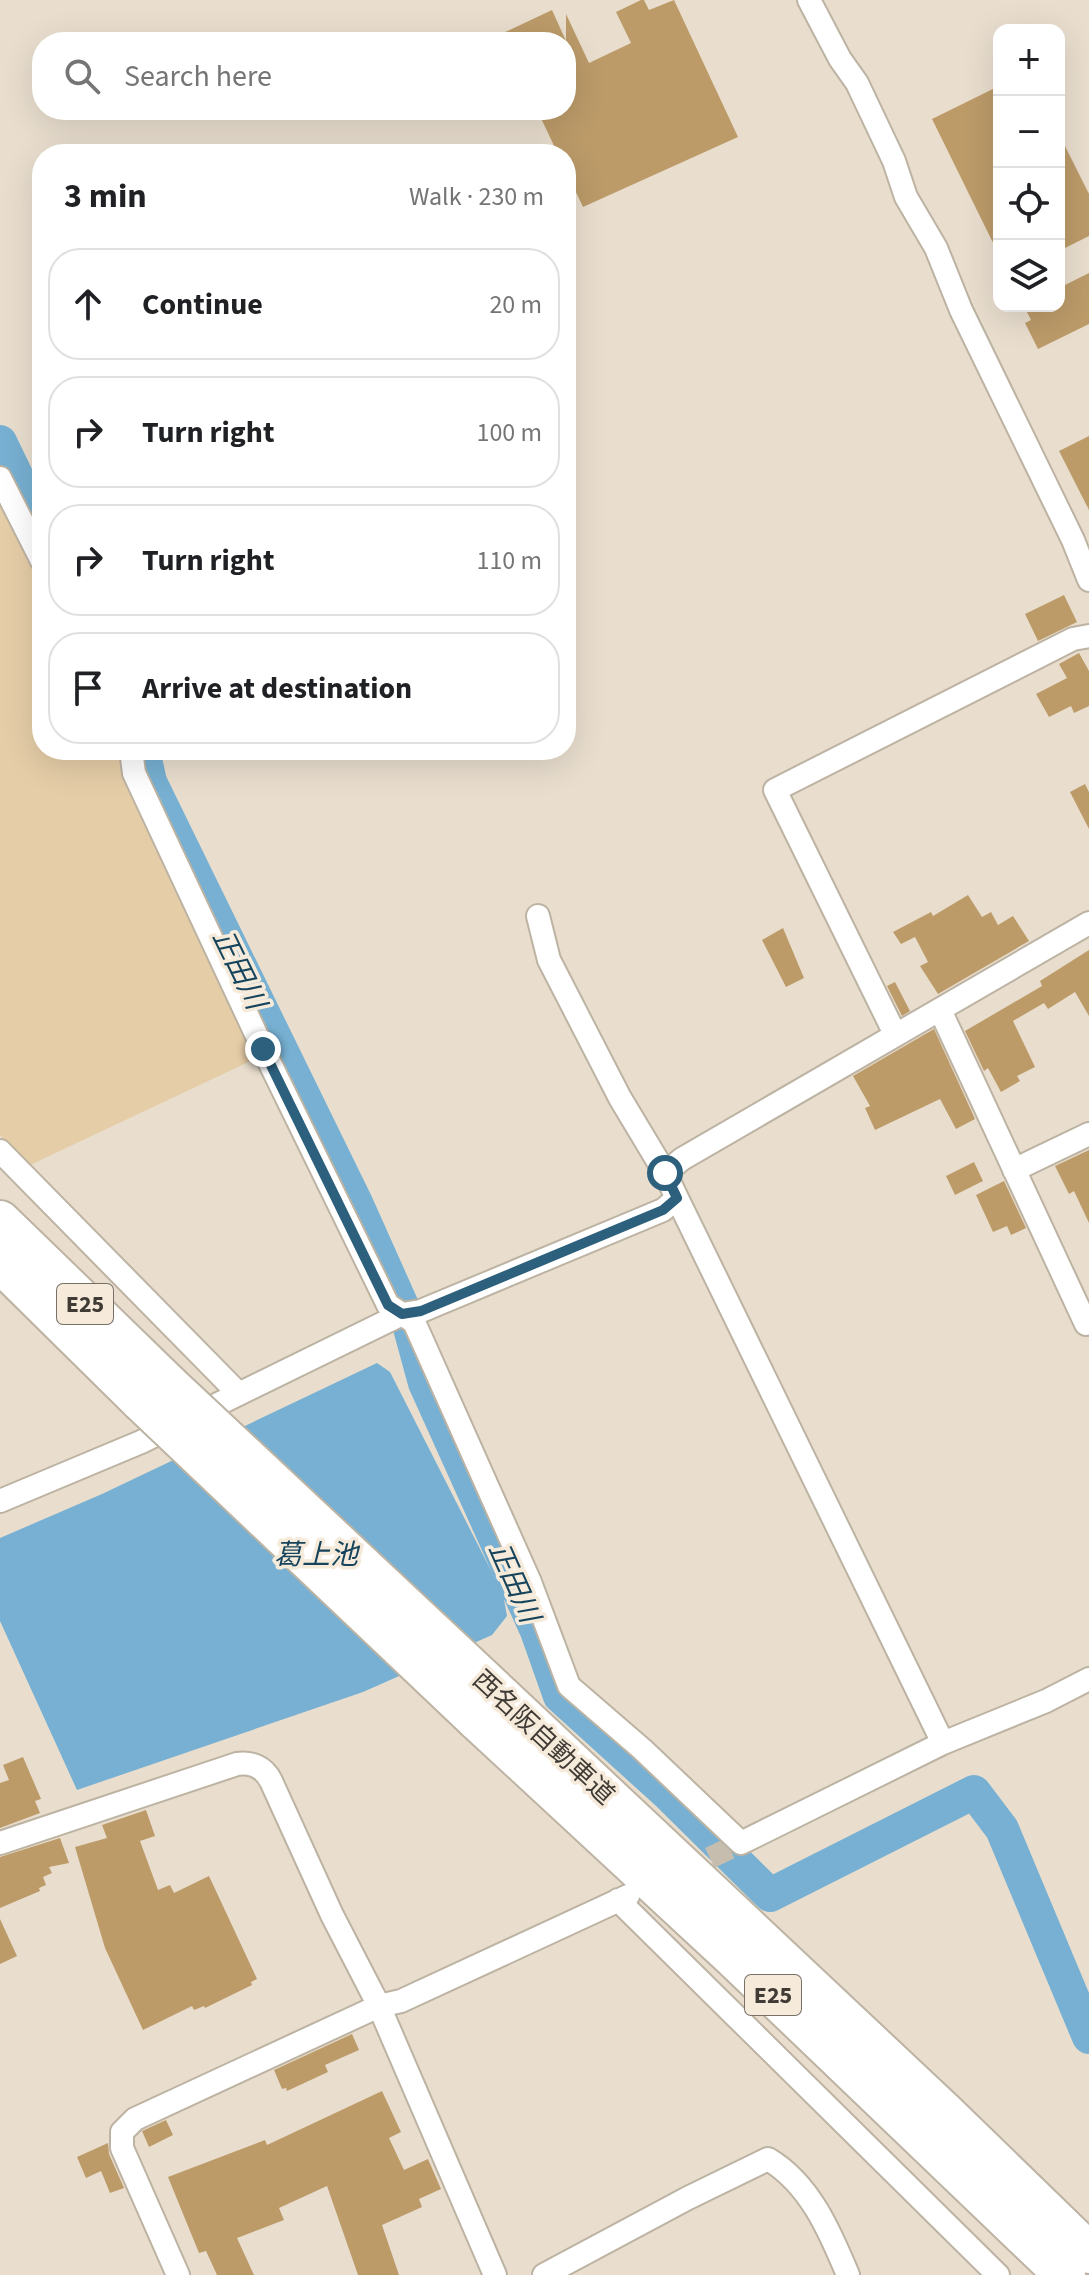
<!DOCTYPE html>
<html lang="en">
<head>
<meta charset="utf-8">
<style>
	body { margin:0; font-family:"Source Sans 3","Noto Sans JP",sans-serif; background:#f6f6f6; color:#202124 }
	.controls { position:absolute; right:24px; top:24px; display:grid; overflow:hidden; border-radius:16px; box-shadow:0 8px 32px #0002 }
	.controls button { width:72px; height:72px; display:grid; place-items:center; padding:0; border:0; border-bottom:2px solid #e0e0e0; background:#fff; color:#202124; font:40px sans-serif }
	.stop { position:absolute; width:24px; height:24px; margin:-18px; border:6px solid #2d607d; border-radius:50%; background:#fff }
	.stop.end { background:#2d607d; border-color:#fff; box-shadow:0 2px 8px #0008 }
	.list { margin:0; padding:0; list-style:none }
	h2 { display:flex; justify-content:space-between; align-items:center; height:104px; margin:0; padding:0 32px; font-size:34px }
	h2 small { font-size:26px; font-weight:400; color:#757577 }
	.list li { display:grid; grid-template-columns:52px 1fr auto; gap:24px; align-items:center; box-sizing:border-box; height:112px; margin:0 16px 16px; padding:0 16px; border:2px solid #e0e0e0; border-radius:32px }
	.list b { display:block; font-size:30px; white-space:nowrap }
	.list em { font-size:26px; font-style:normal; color:#757577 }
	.icon { flex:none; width:44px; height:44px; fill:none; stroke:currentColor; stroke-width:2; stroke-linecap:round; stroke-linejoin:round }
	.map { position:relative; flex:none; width:1089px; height:2275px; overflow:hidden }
	.search { position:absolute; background:#fff; box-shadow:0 8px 32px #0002; left:32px; top:32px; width:544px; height:88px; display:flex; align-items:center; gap:20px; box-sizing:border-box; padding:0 28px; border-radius:32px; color:#757577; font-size:30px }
	.panel { position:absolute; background:#fff; box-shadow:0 8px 32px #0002; left:32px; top:144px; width:544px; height:616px; border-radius:32px }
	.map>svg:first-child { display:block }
	.green { fill:#e5cda7 }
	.water { fill:#77b0d2 }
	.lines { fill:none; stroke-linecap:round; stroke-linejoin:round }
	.river { stroke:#77b0d2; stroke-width:34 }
	.building { fill:#bc9b69 }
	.street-tunnel { stroke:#c7bdaf; stroke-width:22; stroke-dasharray:22 11; stroke-linecap:butt }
	.street-casing { stroke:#bdb3a3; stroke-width:26 }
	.highway-casing { stroke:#bdb3a3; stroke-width:44 }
	.street { stroke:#fff; stroke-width:22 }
	.highway { stroke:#fff; stroke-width:40 }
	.highway-bridge-casing { stroke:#bdb3a3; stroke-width:44; stroke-linecap:butt }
	.highway-bridge { stroke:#fff; stroke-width:40 }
	.route { stroke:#2d607d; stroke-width:10 }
	.labels { text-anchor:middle; stroke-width:7; stroke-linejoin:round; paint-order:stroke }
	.shield { fill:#f6ebdb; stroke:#777067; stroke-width:2 }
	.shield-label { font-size:24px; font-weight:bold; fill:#403b35 }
	.street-label { font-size:26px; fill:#403b35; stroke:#f6ebdb }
	.water-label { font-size:28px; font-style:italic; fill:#16445c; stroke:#f6ebdb }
</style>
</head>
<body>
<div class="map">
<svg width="1089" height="2275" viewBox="0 0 1089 2275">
	<rect width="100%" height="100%" fill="#e9dece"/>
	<path class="green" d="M0,481L42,568V750H127L259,1057L28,1166L0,1135Z"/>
	<path class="water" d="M377,1363L390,1372L503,1594L507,1616L492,1635L363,1692L77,1790L0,1621V1538L102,1494Z"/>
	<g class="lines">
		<path class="river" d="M0,442L42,529
			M143,750L150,782L356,1203L407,1317L425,1383L537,1631L560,1696L667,1793L770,1895L974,1792L1002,1829L1089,2037"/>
	</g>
	<path class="building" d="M641,0H644L649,10L674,0L738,137L583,207L566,171V154H558L537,110H566V42H484L552,10L566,41V14L589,63L631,43L616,12Z
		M999,86V255L932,119Z
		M1059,134L1089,194V236L1059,251Z
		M1089,273V324L1038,349L1025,323L1031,320L1024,306H1059V288Z
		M1089,436V510L1059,451Z
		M1064,595L1077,622L1038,641L1025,614Z
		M1079,653L1089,671V706L1074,713L1071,706L1049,717L1036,694L1067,678L1059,664Z
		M1085,784L1089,792V829L1070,792Z
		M968,895L982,917L991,912L998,925L1013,916L1029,941L938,994L920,966L928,962L915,937L901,944L893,932L931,912L933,916Z
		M783,928L804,978L786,987L762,940Z
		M1089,950V1016L1075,992L1048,1009L1044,1003L1013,1021L1035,1067L1017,1076L1020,1081L1001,1092L988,1068L984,1071L965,1031L1042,986L1040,981Z
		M895,982L910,1011L902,1016L887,986Z
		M934,1029L975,1119L956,1129L940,1099L875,1130L865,1108L870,1106L853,1076Z
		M1089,1150V1223L1074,1191L1069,1194L1055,1166Z
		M974,1162L983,1181L955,1195L946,1176Z
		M1004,1181L1026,1228L1011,1235L1007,1226L993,1232L976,1195Z
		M23,1757L41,1799L35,1801L40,1813L0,1828V1783L9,1780L3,1765Z
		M146,1810L155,1836L140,1841L158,1890L170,1885L174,1893L209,1876L257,1979L251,1982L252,1985L205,2008L204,2006L194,2010L192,2006L143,2030L105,1948L75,1847L107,1838L102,1825Z
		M60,1838L69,1863L49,1867L52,1873L43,1877L46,1885L39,1888L40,1891L0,1908V1857Z
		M0,1919L17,1956L0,1964Z
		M352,2034L359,2050L325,2065L328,2072L287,2091L286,2088L282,2089L274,2070Z
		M382,2091L401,2132L389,2138L404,2170L428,2159L441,2189L419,2199L422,2207L382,2225L399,2275H358L327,2186L279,2208L284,2220L237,2238L254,2275H217L206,2251L199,2253L168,2177L265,2140L267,2145Z
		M166,2120L173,2135L149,2147L142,2131Z
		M108,2143L109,2154L124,2188L110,2193L101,2171L86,2178L77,2157Z"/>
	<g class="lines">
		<path class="street-tunnel" d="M680,1872L741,1843"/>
		<g class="street-casing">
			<path id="street" d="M809,0L840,59L857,83L894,161L906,197L936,248L961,310L1073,540L1089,580
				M0,478L42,561
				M131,750L134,773L263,1049L388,1305L414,1322L530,1582L569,1686L642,1749L741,1843L943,1743L1046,1701L1089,1679
				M538,916L549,960L620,1098L665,1173
				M940,1010L1086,1324L1089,1323
				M895,1034L775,790L1073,639L1089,636
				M0,1151L239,1394
				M1014,1170L1089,1134
				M677,1198L943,1743
				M0,1501L141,1442L402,1314L421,1311L663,1210L677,1198L665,1173L682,1159L1089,923
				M0,1843L237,1764C252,1762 264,1767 271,1781L332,1915L379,2006L495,2275
				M618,1900L998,2275
				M178,2275L122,2148V2132L135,2119L379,2006L401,2001L628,1896
				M544,2275L688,2198L768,2159C810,2184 830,2232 848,2275"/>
		</g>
		<g class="highway-casing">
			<path id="highway" d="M0,1221L170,1386
				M0,1262L141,1401
				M501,1696L946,2114L1089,2253
				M476,1719L731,1955L1065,2275"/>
		</g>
		<use href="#street" class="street"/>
		<use href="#highway" class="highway"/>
		<g class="highway-bridge-casing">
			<path id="highway-bridge" d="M170,1386L501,1696
				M141,1401L476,1719"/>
		</g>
		<use href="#highway-bridge" class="highway-bridge"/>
	</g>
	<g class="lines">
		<path class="route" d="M263,1049L388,1305L402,1314L421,1311L663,1210L677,1198L665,1173"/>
	</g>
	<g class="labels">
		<g class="shield">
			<rect x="57" y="1284" width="56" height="40" rx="6"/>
			<rect x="745" y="1975" width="56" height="40" rx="6"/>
		</g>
		<g class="shield-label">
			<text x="85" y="1312">E25</text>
			<text x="773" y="2003">E25</text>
		</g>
		<g class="street-label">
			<text transform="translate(544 1737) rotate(43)" y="9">西名阪自動車道</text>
		</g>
		<g class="water-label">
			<text transform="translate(240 969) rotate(64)" y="10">正田川</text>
			<text x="316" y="1564">葛上池</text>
			<text transform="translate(515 1582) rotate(66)" y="10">正田川</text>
		</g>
	</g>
</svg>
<div class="controls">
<button>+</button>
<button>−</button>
<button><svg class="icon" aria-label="locate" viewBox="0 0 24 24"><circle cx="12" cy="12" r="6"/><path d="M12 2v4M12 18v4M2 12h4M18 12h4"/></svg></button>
<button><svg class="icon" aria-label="layers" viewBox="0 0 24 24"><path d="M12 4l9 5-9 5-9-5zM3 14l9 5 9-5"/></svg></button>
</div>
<div class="stop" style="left:665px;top:1173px"></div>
<div class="stop end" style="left:263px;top:1049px"></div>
<div class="search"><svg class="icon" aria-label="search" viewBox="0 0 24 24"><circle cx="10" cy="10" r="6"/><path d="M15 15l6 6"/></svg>Search here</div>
<section class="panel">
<h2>3 min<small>Walk · 230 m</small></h2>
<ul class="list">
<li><svg class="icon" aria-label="ahead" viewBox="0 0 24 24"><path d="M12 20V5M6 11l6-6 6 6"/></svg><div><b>Continue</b></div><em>20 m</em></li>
<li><svg class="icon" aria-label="right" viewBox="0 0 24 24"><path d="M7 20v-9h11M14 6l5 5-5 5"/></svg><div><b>Turn right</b></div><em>100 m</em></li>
<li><svg class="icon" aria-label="right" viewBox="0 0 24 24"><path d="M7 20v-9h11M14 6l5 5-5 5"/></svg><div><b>Turn right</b></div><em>110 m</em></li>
<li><svg class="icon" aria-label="arrive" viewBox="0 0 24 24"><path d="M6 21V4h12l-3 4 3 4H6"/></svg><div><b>Arrive at destination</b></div></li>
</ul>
</section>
</div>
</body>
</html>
